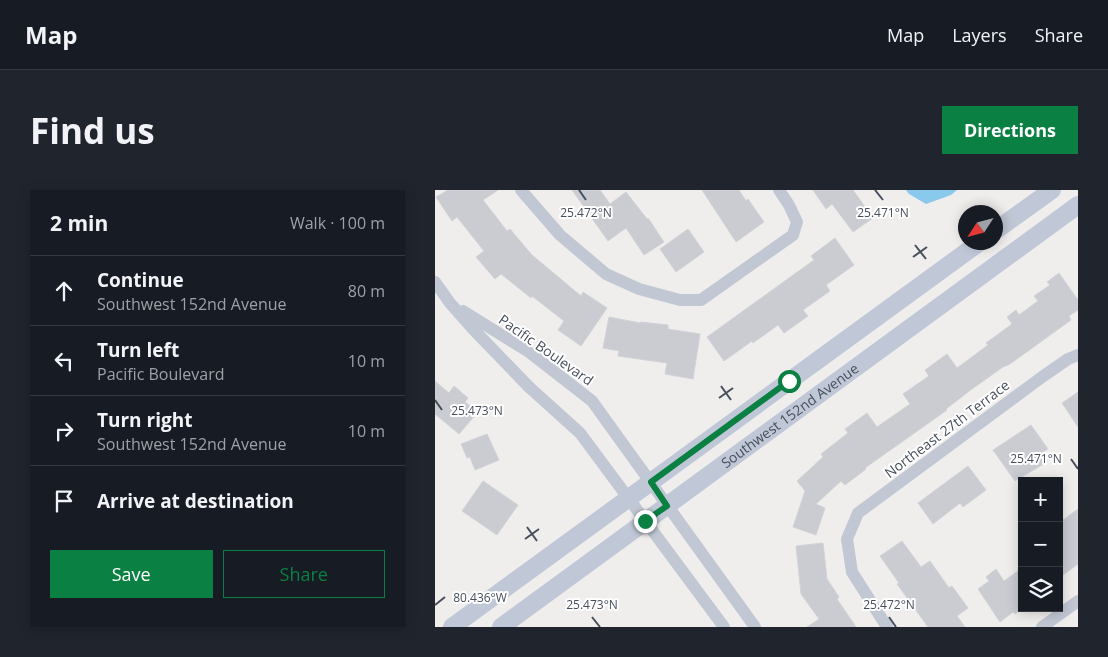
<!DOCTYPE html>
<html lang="en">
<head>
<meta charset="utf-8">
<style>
	body { margin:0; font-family:"Open Sans",sans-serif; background:#20242c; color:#f1f3f6 }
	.controls { position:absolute; right:15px; bottom:15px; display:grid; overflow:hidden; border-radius:0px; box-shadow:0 2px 12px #0003 }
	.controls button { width:45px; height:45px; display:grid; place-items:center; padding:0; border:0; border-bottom:1px solid #363941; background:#171b24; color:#f1f3f6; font:25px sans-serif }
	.compass { position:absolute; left:523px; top:15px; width:45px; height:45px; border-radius:50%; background:#171b24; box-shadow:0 2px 12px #0003; rotate:234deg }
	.stop { position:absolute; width:15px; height:15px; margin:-11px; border:4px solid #0b8043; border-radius:50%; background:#fff }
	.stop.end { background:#0b8043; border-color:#fff; box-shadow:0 1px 5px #0008 }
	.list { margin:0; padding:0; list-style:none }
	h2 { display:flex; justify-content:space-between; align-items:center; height:65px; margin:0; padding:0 20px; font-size:21px }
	h2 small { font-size:16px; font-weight:400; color:#9ea1a6 }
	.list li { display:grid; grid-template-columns:32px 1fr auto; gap:15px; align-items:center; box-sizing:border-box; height:70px; padding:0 20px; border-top:1px solid #363941 }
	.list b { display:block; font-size:19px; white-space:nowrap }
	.list p { margin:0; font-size:16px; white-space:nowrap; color:#9ea1a6 }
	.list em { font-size:16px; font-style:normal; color:#9ea1a6 }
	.actions { display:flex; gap:10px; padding:15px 20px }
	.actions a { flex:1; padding:11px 0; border:1px solid #0b8043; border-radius:0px; text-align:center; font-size:18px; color:#0b8043 }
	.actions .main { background:#0b8043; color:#fff }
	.icon { flex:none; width:28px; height:28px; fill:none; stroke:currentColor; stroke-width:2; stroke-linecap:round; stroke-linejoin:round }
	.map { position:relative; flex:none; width:643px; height:437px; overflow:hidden; border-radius:0px }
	header { display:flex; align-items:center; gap:30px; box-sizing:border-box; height:70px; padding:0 25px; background:#171b24; border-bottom:1px solid #363941 }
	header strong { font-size:24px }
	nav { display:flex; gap:28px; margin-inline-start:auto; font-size:18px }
	.intro { display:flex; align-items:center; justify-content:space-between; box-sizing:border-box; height:120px; padding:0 30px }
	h1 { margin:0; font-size:35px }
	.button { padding:12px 22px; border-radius:0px; background:#0b8043; color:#fff; font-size:18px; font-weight:700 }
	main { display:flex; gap:30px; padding:0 30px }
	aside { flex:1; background:#171b24; border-radius:0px; box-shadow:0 2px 12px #0003 }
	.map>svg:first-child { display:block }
	.water { fill:#88c9ec }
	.building { fill:#caccd2; stroke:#d1d3d9 }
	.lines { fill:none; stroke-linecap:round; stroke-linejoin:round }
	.street { stroke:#c1c8d3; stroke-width:12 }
	.secondary { stroke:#c0c8d7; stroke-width:18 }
	.route { stroke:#0b8043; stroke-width:6 }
	.ticks { fill:none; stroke:#464e5b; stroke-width:2 }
	.labels { text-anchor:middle; stroke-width:4; stroke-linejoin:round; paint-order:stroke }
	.street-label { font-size:14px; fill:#464e5b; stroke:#fff }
	.ticks-label { font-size:12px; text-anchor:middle; fill:#464e5b; stroke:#fff; stroke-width:4; stroke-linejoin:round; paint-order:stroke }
</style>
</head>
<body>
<header>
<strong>Map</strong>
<nav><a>Map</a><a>Layers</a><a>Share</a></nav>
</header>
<div class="intro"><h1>Find us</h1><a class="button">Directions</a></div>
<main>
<aside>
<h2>2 min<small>Walk · 100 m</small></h2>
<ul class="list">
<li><svg class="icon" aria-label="ahead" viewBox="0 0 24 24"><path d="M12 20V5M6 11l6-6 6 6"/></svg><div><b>Continue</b><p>Southwest 152nd Avenue</p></div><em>80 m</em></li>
<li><svg class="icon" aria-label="left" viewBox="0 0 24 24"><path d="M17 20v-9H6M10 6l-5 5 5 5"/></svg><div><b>Turn left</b><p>Pacific Boulevard</p></div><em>10 m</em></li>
<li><svg class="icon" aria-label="right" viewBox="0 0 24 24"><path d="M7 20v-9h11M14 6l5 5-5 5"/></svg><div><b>Turn right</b><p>Southwest 152nd Avenue</p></div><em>10 m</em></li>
<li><svg class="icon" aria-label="arrive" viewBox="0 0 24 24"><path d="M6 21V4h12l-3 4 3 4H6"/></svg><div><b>Arrive at destination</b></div></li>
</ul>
<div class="actions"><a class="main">Save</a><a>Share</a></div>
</aside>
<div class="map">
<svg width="643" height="437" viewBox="0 0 643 437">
	<rect width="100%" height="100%" fill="#f0eeed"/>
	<path class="water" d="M471,0H522L516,5L491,14L474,4Z"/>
	<path class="building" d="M13,0H63L48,10L72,41L75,39L97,65L146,106L148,102L172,118L146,156L123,140L129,131L97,106L96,108L66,84L60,89L41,67L49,61L22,27L17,31L1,7Z
		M137,0H165L175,14L191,2L212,29L213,28L229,52L209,65L191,38L173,51Z
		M267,0H304L311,11L313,9L329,32L301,52Z
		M378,0H418L438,28L418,42L397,14L391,19Z
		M253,39L269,62L241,82L225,59Z
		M400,48L419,75L391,95L395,101L368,120L373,126L349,143L343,135L318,153L317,151L289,171L272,147L379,70L376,66Z
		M624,83L643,110V120L634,126L636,130L575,174L568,177L537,199L511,219L512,220L430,278L431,279L410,295L406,291L381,314L390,318L381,345L358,337L370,301L362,291L388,267L386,264L413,243L410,239L432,223L442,237L475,214L468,204L494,186L490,180L512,164L522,178L553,155L551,153L577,134L572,127L581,120L584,125L603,111L599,106L615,95L612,92Z
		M174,127L205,133L206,132L233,135V139L265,144L258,189L230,184L232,173L183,166L184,161L168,158Z
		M0,191L14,203L19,196L33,208L30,212L43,222L24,244L0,224Z
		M643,202V237L627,213Z
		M596,235L613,259L606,263L612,272L580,291L558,260Z
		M52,244L64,270L40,280L35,267L32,268L26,254Z
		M533,276L551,300L528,317L525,313L498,334L483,313Z
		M48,291L83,315L62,345L27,321Z
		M643,319V374L624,388V333Z
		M467,351L486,377L495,371L514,398L517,396L533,418L522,426L530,437H493L462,394L464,393L445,366Z
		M388,353L392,389L404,407L402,409L421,437H372L384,429L366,404L361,356Z
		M587,378V419L580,424L578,422L565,432L543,399L554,391L551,387L561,379L569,391Z"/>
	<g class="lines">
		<path class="street" d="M86,0L125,45L171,84L204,99L245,110H266L358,45L362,32L354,15L344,0
			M0,92L15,113L38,139L94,197L145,243L289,437
			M28,121L94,162L157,211L320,437
			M452,437L417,382L412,349L423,323L607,187L633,169L643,165
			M607,437L643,411"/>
		<g class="secondary">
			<path d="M560,41L617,0"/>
			<path d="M17,437L545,52"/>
			<path id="s1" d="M66,437L643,15"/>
		</g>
	</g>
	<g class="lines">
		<path class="route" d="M210,331L232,316L216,292L354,191"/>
	</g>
	<path class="ticks" d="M144,0L151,10M440,0L448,10M480,55L491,69M478,67L492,57M286,196L296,210M284,208L298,198M0,210L7,220M636,269L643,279M92,337L102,351M90,349L104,339M0,415L10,407M157,427L165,437M454,427L461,437"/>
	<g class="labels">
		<g class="street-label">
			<text transform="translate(111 160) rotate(35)" y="5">Pacific Boulevard</text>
			<text dy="5" stroke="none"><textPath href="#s1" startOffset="358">Southwest 152nd Avenue</textPath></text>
			<text transform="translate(512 239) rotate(-37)" y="5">Northeast 27th Terrace</text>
		</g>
	</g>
	<g class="ticks-label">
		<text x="151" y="27">25.472°N</text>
		<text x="448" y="27">25.471°N</text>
		<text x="42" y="225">25.473°N</text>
		<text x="601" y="273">25.471°N</text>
		<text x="45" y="412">80.436°W</text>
		<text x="157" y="419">25.473°N</text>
		<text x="454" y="419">25.472°N</text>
	</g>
</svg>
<div class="controls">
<button>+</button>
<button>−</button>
<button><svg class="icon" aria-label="layers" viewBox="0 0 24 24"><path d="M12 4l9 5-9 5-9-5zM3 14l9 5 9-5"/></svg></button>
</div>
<svg class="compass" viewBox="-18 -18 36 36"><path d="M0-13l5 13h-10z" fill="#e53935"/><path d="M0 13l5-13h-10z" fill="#9ea1a6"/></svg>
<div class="stop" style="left:354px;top:191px"></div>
<div class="stop end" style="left:210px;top:331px"></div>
</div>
</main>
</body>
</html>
